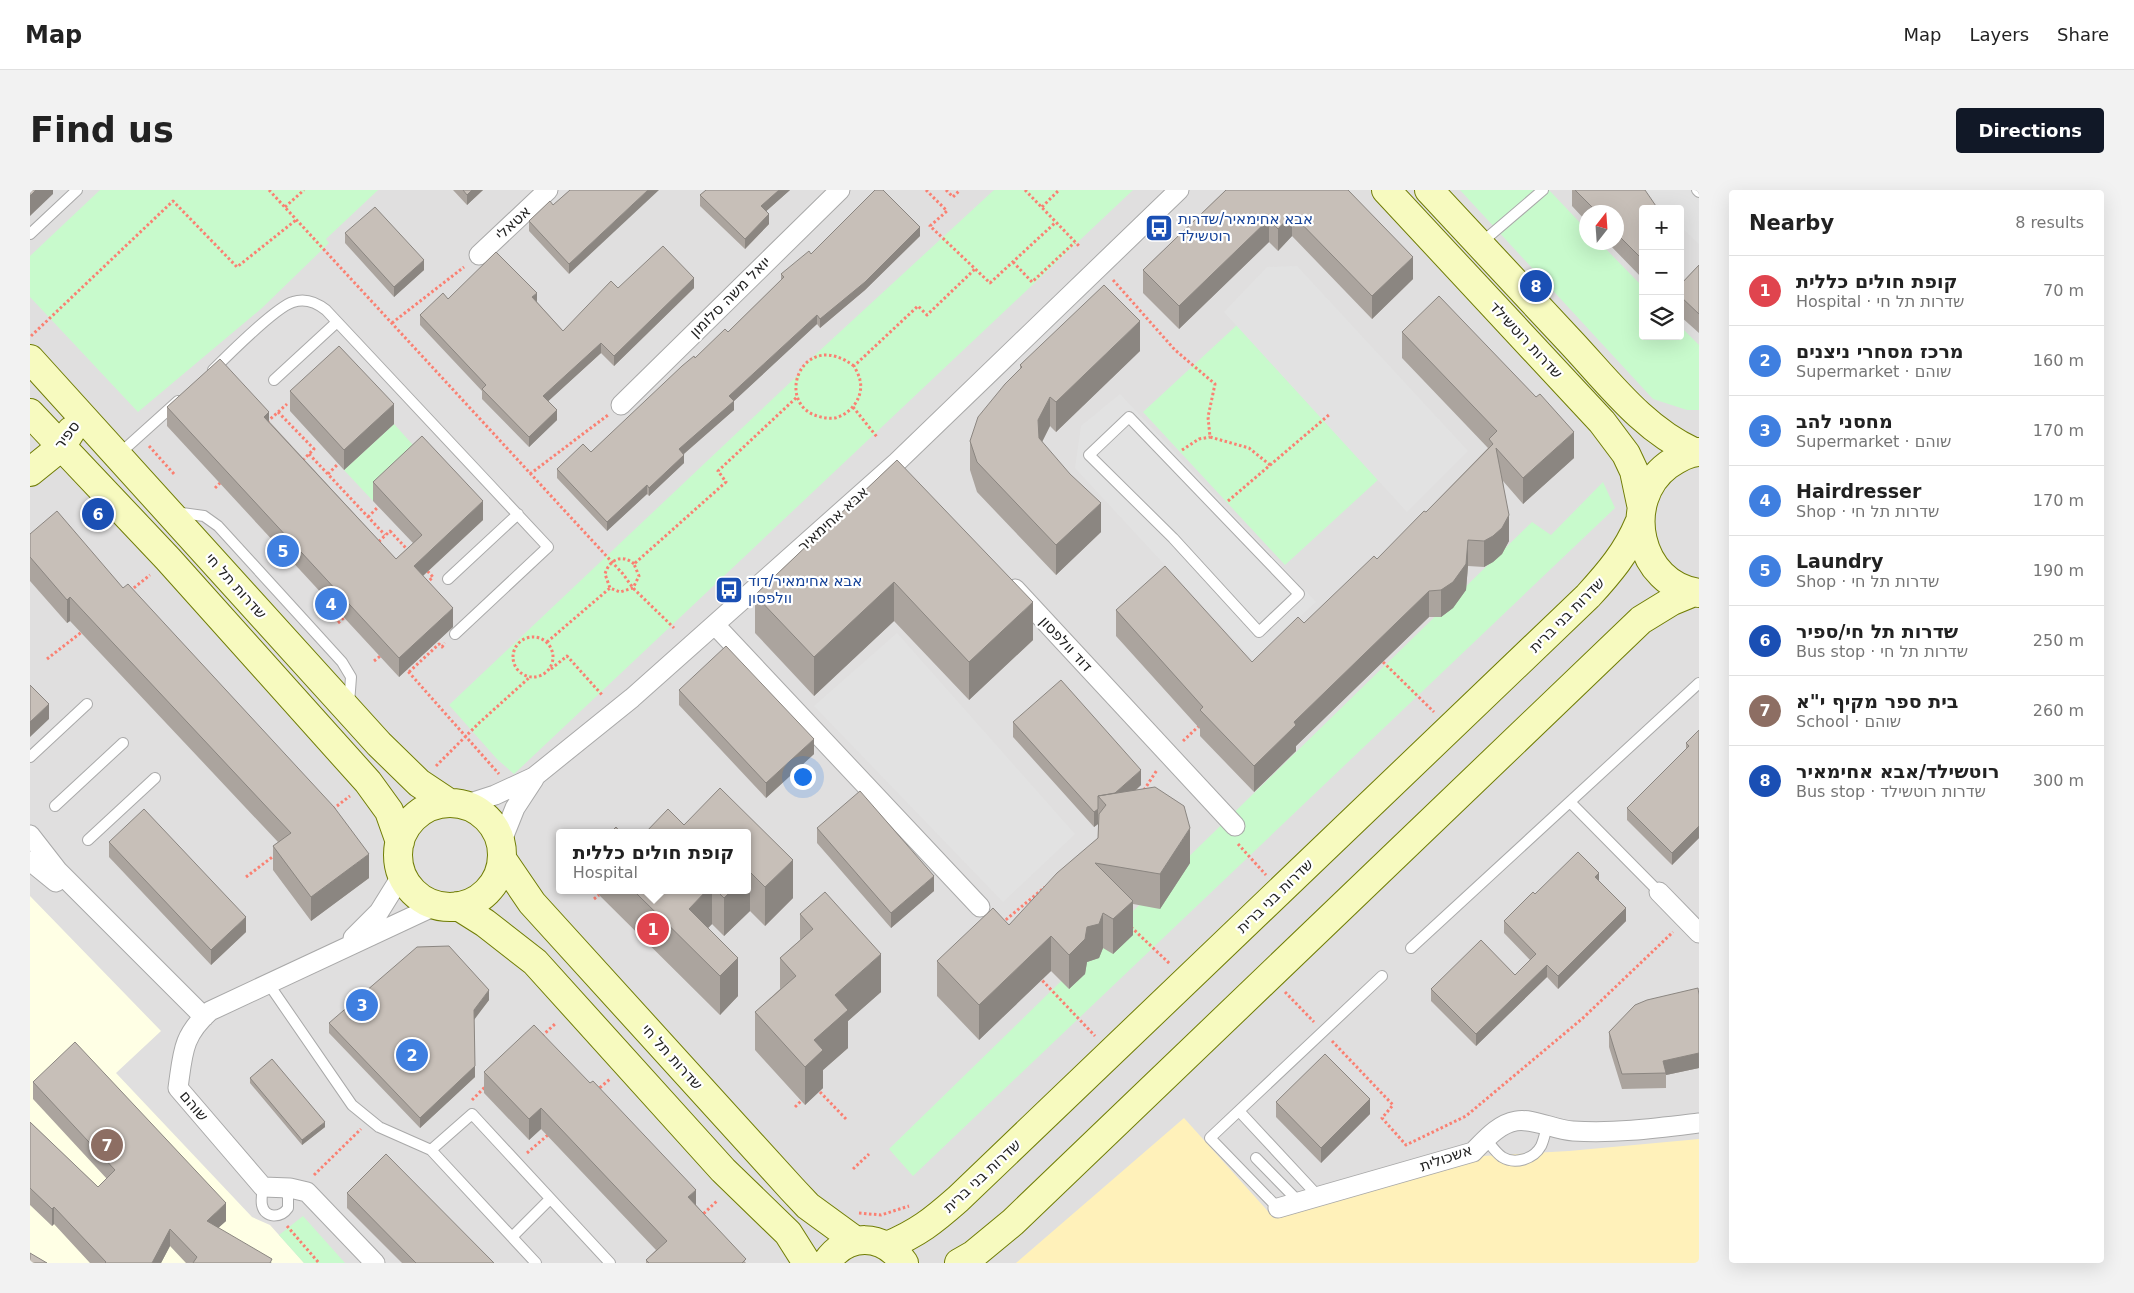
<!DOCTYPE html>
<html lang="en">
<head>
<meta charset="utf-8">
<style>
	body { margin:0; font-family:"DejaVu Sans",Heebo,sans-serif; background:#f2f2f2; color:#222 }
	.controls { position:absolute; right:15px; top:15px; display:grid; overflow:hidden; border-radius:5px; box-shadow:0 5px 20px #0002 }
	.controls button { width:45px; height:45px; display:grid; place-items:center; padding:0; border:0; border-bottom:1px solid #e0e0e0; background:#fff; color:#222; font:25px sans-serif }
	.compass { position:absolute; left:1549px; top:15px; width:45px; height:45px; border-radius:50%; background:#fff; box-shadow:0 5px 20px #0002; rotate:17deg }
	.you { position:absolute; left:772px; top:586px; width:18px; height:18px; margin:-12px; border:4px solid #fff; border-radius:50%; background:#1a73e8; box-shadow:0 0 0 8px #1a73e833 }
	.badge { display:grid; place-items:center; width:32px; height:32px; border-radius:50%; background:#111827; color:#fff; font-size:16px; font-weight:700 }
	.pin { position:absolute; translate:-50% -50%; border:2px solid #fff; box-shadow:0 1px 5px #0006 }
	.popup { position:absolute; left:526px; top:639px; width:195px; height:65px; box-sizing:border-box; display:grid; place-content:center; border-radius:5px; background:#fff; filter:drop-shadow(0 1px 4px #0005); font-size:16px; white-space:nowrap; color:#767676 }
	.popup b { font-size:19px; color:#222 }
	.popup::after { content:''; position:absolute; left:50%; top:100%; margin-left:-10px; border:10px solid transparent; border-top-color:#fff }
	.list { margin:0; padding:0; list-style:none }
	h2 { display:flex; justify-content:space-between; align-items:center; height:65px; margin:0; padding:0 20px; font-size:21px }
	h2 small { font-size:16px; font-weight:400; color:#767676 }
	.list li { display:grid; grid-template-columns:32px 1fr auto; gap:15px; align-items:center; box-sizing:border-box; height:70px; padding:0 20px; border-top:1px solid #e0e0e0 }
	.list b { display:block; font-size:19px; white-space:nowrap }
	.list p { margin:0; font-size:16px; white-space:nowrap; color:#767676 }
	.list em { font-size:16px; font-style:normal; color:#767676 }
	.icon { flex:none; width:28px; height:28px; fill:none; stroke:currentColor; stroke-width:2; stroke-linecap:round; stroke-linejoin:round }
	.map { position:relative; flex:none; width:1669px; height:1073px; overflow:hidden; border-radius:5px }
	header { display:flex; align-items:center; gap:30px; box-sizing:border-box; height:70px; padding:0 25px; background:#fff; border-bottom:1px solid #e0e0e0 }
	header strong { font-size:24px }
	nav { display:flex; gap:28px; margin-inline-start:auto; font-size:18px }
	.intro { display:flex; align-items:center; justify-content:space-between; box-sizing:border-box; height:120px; padding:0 30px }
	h1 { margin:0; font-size:35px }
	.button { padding:12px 22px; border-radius:5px; background:#111827; color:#fff; font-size:18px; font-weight:700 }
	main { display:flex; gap:30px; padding:0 30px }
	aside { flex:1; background:#fff; border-radius:5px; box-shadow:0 5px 20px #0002 }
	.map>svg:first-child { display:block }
	.residential { fill:#e0dfdf; fill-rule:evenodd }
	.education { fill:#ffffe5 }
	.sand { fill:#fff1ba }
	.park { fill:#c8facc }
	.parking { fill:#e2e2e2 }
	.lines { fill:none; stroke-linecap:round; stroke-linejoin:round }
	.lane-casing { stroke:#a9a9a9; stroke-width:12 }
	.street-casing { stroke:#a9a9a9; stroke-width:21 }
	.secondary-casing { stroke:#707d05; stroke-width:30 }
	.path { stroke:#fa8072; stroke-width:3; stroke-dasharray:2.5 2.5; stroke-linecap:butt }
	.lane { stroke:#fff; stroke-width:10 }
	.street { stroke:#fff; stroke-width:19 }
	.secondary { stroke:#f7fabf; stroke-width:28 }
	.wall { fill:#aba49e }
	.shaded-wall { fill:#8b8681 }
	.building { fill:#c7bfb8; stroke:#8b8681 }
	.labels { text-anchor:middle; stroke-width:4.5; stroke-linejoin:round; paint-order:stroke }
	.transit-label { font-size:15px; fill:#164399; stroke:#fff; text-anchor:start }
	.street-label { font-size:15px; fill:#222; stroke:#fff }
</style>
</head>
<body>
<header>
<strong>Map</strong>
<nav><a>Map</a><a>Layers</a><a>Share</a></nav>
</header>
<div class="intro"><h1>Find us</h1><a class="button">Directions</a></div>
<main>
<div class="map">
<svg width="1669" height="1073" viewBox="0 0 1669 1073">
	<rect width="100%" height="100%" fill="#f2efe9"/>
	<path class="residential" d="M0,0H1669V951L1243,1043L996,1073H0ZM1613,19H1650V146H1613ZM1556,22H1586V52H1556ZM529,643H717V700H529Z"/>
	<path class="education" d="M0,706L131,841L86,883L222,1027L240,1035L274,1073H0Z"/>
	<path class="sand" d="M1154,928L1244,1028L1453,966L1539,961L1669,949V1073H986Z"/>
	<path class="park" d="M70,0H348L296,49L299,53L232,118L108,222L0,107V66Z
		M964,0H1103L484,584L467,569L419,515L767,186L773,176Z
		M1430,0H1519L1556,39V52L1570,53L1613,97V146H1650V136L1669,155V220H1657L1623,209Z
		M1207,135L1350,288L1255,375L1113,222Z
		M364,234L392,265L343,311L314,280Z
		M1573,292L1585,318L883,986L859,959L1502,332L1521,345Z
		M273,1026L315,1073H274L249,1045Z"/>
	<path class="parking" d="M1614,0H1669V54L1650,36V19H1633Z
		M1267,76L1438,261L1377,322L1194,122L1237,77Z
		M1090,204L1286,412L1223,470L1045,278L1051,236Z
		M867,443L1045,644L973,712L784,516Z"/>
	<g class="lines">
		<g class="lane-casing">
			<path id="lane" d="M1667,0L1669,2
				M0,44L47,0
				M1451,53L1513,0
				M183,180C198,165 246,117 263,112C275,108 286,112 296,120L518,357L425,444
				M244,190L307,132
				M1099,227L1269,404L1229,442L1143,348L1059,265Z
				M88,265L148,211
				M145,322L174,326L188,336L312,472L321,487L319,514
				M418,389L488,324
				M0,567L57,514
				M1540,612L1629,702
				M25,616L93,553
				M58,650L125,588
				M1381,758L1669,493
				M238,793L322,915L349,937L401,960L506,1073
				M1209,921L1288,1006
				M1456,949C1461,955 1465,962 1472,967C1485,975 1504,969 1511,956C1514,950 1515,943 1517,936
				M401,960L442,924L580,1073
				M1226,968L1269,1012
				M233,997C232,1003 231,1010 232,1015C235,1029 251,1028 258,1018V1007L254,998
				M1248,1018L1180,948L1352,786
				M482,1047L520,1009"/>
		</g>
		<g class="street-casing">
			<path id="street" d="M449,65L518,0
				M591,215L810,0
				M985,399L1205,636
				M685,435L950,717
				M434,615L465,605L504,587L602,508L867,272L1149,0
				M0,645L28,681L174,827
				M471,653L485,618L504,589
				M0,671L26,692
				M1629,702L1669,743
				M323,748L349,722L372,685
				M1248,1018L1443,962C1455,950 1468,934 1486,931C1504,928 1524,940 1543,941C1584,944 1628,938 1669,933
				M345,1073L277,1002L260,998L233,997L148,898C153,863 152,846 180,821L407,715"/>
		</g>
		<g class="secondary-casing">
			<path id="secondary" d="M1356,0L1572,232L1596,264L1604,281L1611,314
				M1399,0C1445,49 1491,99 1537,148C1576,189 1612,239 1664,262
				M0,169L349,554L389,593L419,613
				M0,223L138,369L338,592L359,621L370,652
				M1669,262C1658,262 1647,269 1638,275C1590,311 1608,395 1669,403
				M0,282L31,257L41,241
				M368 665a52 52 0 1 1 104 0a52 52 0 1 1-104 0Z
				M472,669L502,713L762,999L778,1016L826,1051
				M428,716L455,733L505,772L693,980L758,1043L777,1073
				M857,1056C888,1043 903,1031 928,1009L1558,406C1579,383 1597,362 1609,333
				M796,1073C817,1042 853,1043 874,1073
				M929,1073L943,1065L983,1032L1611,430L1642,411L1664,402"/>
		</g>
		<path class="path" d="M239,0L593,384L603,398L644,438
			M896,0L917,21L900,36L960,93L1026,32
			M916,0L923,7L930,0
			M995,0L1050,57
			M255,17L274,0
			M1012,17L1029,0
			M983,72L1002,92L1045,52
			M1083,90L1145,160L1185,194L1178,227L1180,247L1219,258L1240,275
			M362,133L434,77
			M1,146L143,11L207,77L266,30
			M824,176C775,139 746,206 782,224C789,227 797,229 805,228C821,224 834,207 830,190C829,185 826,180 824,176L888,116L897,125L945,79
			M823,217L847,247
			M248,222L284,259L271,272
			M237,232L257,214
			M119,256L144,284
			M1152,260L1169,249L1180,247
			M279,264L355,345
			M298,284L310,272
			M500,284L578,225
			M185,298L193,290
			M1198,311L1300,224
			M338,327L350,315
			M360,341L403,387L385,404L342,358Z
			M604,374C592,363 579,370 575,384L580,398L590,402L603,398L609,386L604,374L696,292L688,281L767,207
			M100,401L120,385
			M308,433L316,426
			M483 467a20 20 0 1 1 40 0a20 20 0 1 1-40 0Z
			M517,452L580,398
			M17,469L53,441
			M344,471L353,464
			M1353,472L1404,522
			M375,478L469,584
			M521,479L537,466L573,506
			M379,482L409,454L412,457L415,453
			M1153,551L1170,535
			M406,576L449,533L500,487
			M1114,600L1127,580
			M303,619L320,606
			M1208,654L1236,685
			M216,687L245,665
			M564,709L569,705
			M972,733L1015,697
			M1101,737L1140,774
			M1009,787L1065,846
			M1255,802L1284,832
			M512,846L526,833
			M1302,851L1363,915L1352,928L1376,955L1436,926L1553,828L1643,742
			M566,901L580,889
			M790,902L817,930
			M442,910L455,897
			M765,917L771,911
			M497,963L519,944
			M823,979L839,964
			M284,985L331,939
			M829,1023L851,1025L879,1016
			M670,1027L688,1010
			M257,1036L289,1073"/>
		<use href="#lane" class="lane"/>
		<use href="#street" class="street"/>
		<use href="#secondary" class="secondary"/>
	</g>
	<path class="wall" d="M423,0H453L437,15Z
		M540,0L539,84L499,41V31L523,15Z
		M676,0H760L736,21L739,34L715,59L670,16V5Z
		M1196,0H1318L1383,89L1342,129L1262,46L1248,61L1239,52L1149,139L1113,103V80Z
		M1542,0H1615L1613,19V89L1577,52H1586V22H1556V31L1542,16Z
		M315,43L394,80L364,107L315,53Z
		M890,46L835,100L790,138L787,134L704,211V220L654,264V273L619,306L617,304L577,341L527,288V279L561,262L665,168L698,142L751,90V84L781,64Z
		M1669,75V143L1650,126V95Z
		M588,98H664L584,176L571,163L518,211L527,230L499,257L452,209V201L390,135V125L418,109L507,112L533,141Z
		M1372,142L1544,268L1493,314L1473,291L1479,351L1472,364L1463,372L1454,377L1438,376L1436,400L1423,418L1411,427H1399L1266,556V561L1224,602L1170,546V539L1086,446V420L1222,472L1274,433L1347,369L1396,322L1458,258L1372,168Z
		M1110,161L1026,242L1020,236L1012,252L1071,342L1026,385L947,302L940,280V251L990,179V175Z
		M260,201L364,234L314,280L260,221Z
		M137,217L239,231L366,369L383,353L343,311V292L453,330L393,386L423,437L369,487L137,236Z
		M867,270L1003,450L939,510L864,431L784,506L725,443V405Z
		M0,344L339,688L281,731L243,680V656L248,652L40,431L37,433L0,391Z
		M649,500L784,564L736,608L649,515Z
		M983,532L1111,595L1106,600L1160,673L1130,719L1103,714V745L1083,764L1073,758L1069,768L1057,772L1055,784L1039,799L1021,781L949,850L907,806V771L979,735L1068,648V634L1064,637L983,547Z
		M1669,540V648L1642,675L1597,630V618L1656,559V553Z
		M654,635L763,708L735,736L720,721L694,746L682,734L678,738L708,806L690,825L564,700H717Z
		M787,638L904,701L861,738L787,653Z
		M79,652L216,742L181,775L79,667Z
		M1569,691L1596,731L1528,799L1517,787L1446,856L1401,811V799L1485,785L1500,770L1474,743V731L1505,704Z
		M770,724L851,802L818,831V858L793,880V898L775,915L725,860V822L750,799V768L770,750Z
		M1669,805V878L1636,885V898L1592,899L1579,857V842Z
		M459,810L444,829L445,887L390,938L299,843V833Z
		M454,882L666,1015L716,1073H616V1070L626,1060L511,939L499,950L454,903Z
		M220,888L295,937L272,955L220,893Z
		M3,892L196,1031L188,1038L242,1073H156L140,1056L131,1073H60L24,1034L22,1036L0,1015V932L68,997L77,989L3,909Z
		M1246,912L1340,924L1291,973L1246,927Z
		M317,1003L464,1073H372L317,1018Z"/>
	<path class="shaded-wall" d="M6,0H23V4L0,26V6Z
		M442,0H453L437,15V5Z
		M618,0H629L539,84V74Z
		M749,0H760L731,26V16Z
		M739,24V34L715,59V49Z
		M1262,24V46L1248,61V39Z
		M1239,29V52L1149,139V116Z
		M890,37V46L835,100L790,138V129Z
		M1383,67V89L1342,129V106Z
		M394,70V80L364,107V97Z
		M664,88V98L584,176V166Z
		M507,103V113L502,107Z
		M787,125V134L704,211V220L649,268V259L699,206Z
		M1110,131V161L1026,242V212Z
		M571,153V163L513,216V206Z
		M1020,207V236L1008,260V230Z
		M364,214V234L314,280V260Z
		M527,220V230L499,257V247Z
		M239,222V241L234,227Z
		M1544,242V268L1493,314V288Z
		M654,265V273L619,306V298Z
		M617,295V304L577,341V332Z
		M453,311V330L384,394V376Z
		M1071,313V342L1026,385V355Z
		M1479,325V351L1472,364L1463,372L1454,377V351Z
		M1438,350V376L1436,400L1423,418L1411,427V400Z
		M864,392V431L784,506V467Z
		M1399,401V427L1266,556V561L1224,602V576L1264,532Z
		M40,407V431L37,433V410Z
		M1003,412V450L939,510V472Z
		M423,418V437L369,487V468Z
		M19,514V529L0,547V532Z
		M784,549V564L736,608V593Z
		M1111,580V595L1076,626V615L1074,613Z
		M1068,619V634L1064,637V622Z
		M1669,636V648L1642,675V663Z
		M1160,638V673L1130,719V684Z
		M339,664V688L281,731V707Z
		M763,670V708L735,736V697Z
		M720,682V721L694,746V708L702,700H717V685Z
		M1569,683V696L1565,687Z
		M904,686V701L861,738V723Z
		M677,700H682V734L660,756L659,719Z
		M1103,711V745L1083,764V729Z
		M1596,718V731L1528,799V786Z
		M1073,723V758L1069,768L1057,772L1055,784L1039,799V765L1057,737Z
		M216,727V742L181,775V760Z
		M1021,746V781L949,850V815Z
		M851,764V802L818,831V858L793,880V898L775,915V877L784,850L805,805Z
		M708,768V806L690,825V786Z
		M1517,775V787L1446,856V844Z
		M459,800V810L444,830V820Z
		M1669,863V878L1636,885L1633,871Z
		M445,876V887L390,938V928Z
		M1340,909V924L1291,973V958Z
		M511,918V939L499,950V929Z
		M295,932V937L272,955V950Z
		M666,1000V1021L658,1007Z
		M196,1013V1031L177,1048V1031Z
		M24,1017V1034L22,1036V1019Z
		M140,1039V1056L131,1073H122Z"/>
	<path class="building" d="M0,0H6L0,6Z
		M433,0H442L437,5Z
		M540,0H618L539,74L499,31L520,11L523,15Z
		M676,0H749L731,16L739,24L715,49L670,5Z
		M845,0H853L890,37L835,92L790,129L787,125L699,206L704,211L649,259L654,265L619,298L617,295L577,332L527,279L553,254L561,262L652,176L664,166L665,168L695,139L698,142L754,87L751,84L779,61L781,64Z
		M1196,0H1318L1383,67L1342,106L1262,24L1248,39L1239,29L1149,116L1113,80Z
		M1545,0H1615L1628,19H1613V70L1586,43V22H1567Z
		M345,17L394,70L364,97L315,43Z
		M633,56L664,88L584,166L571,153L513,206L527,220L499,247L452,199L456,195L390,125L413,103L418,109L466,62L507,103L502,107L533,141L581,91L588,98Z
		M1669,75V124L1650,106V95Z
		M1074,95L1110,131L1026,212L1020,207L1008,230L1009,248L1040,284L1071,313L1026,355L947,272L940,251L948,227L975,194L992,177L990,175Z
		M1409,106L1506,207L1510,204L1544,242L1493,288L1466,258L1479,325L1472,338L1463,346L1454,351L1438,350L1436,374L1423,392L1411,400L1399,401L1264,532L1266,535L1224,576L1170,520L1173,517L1086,420L1135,376L1222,472L1268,427L1274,433L1344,366L1347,369L1394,321L1396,322L1463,254L1459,249L1467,241L1372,142Z
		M309,156L364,214L314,260L260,201Z
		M190,169L239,222L234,227L366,369L392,345L343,292L392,246L453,311L384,376L423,418L369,468L137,217Z
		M867,270L1003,412L939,472L864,392L784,467L725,405Z
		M27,321L93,398L98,394L304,617L339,664L281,707L243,656L261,643L40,407L37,410L0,367V344Z
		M696,456L784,549L736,593L649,500Z
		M1031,490L1111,580L1085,603L1068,606V619L1064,622L983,532Z
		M0,495L19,514L0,532Z
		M1669,540V636L1642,663L1597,618L1659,556L1656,553Z
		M1125,597L1154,616L1160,638L1130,684L1065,673L1103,711L1083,729L1073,723L1069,734L1057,737L1055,749L1039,765L1021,746L949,815L907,771L963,718L979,735L1027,683L1068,648L1069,624L1076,615L1068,606Z
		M690,598L763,670L735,697L720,682L717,685V643H615L638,619L654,635Z
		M830,601L904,686L861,723L787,638Z
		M114,619L216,727L181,760L79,652Z
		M586,637L591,643H580Z
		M1548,662L1569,683L1565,687L1596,718L1528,786L1517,775L1446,844L1401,799L1451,750L1485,785L1506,764L1474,731L1503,702L1505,704Z
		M603,700H677L659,719L708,768L690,786Z
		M686,700H702L694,708Z
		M795,702L851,764L805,805L818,820L784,850L793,860L775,877L725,822L766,786L750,768L783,739L770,724Z
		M419,756L459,800L444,820L445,876L390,928L299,833L387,757Z
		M1668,798L1669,805V863L1633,871L1636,883L1592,884L1579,842L1605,815L1617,810Z
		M504,835L560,893L563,891L666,1000L658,1007L716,1069L712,1073H619L616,1070L637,1051L511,918L499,929L454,882Z
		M45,852L196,1013L177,1031L242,1069L240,1073H163L167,1067L140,1039L122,1073H75L76,1072L24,1017L22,1019L0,998V932L68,997L85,980L3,892Z
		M1295,864L1340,909L1291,958L1246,912Z
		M242,869L295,932L272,950L220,888Z
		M356,964L464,1073H386L317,1003Z
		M0,1063L17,1073H0Z"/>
	<defs>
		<g id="bus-square" transform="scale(1.4375)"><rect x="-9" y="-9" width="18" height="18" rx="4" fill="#1a4fb4" stroke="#fff"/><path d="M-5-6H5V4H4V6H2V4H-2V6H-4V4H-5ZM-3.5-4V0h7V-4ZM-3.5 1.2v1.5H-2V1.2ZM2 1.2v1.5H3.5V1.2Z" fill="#fff"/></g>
	</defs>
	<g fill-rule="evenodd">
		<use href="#bus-square" x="1129" y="38"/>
		<use href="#bus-square" x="699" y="400"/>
	</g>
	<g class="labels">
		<g class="transit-label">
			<text x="1148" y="34">אבא אחימאיר/שדרות<tspan x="1148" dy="17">רוטשילד</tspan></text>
			<text x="718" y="396">אבא אחימאיר/דוד<tspan x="718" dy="17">וולפסון</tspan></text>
		</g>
		<g class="street-label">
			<text transform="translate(483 33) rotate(-43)" y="5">אטאלי</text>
			<text transform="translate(700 107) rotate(-45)" y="5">יואל משה סלומון</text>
			<text transform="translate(1496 150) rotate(47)" y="5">שדרות רוטשילד</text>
			<text transform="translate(37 245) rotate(-53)" y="5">ספיר</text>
			<text transform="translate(803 329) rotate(-42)" y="5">אבא אחימאיר</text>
			<text transform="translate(206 396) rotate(48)" y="5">שדרות תל חי</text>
			<text transform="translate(1537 425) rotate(-45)" y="5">שדרות בני ברית</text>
			<text transform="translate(1036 454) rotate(47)" y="5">דוד וולפסון</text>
			<text transform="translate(1245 706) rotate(-44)" y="5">שדרות בני ברית</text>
			<text transform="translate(642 867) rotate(48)" y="5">שדרות תל חי</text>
			<text transform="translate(164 916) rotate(50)" y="5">שוהם</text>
			<text transform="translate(1416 968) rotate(-19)" y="5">אשכולית</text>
			<text transform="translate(952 986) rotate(-43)" y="5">שדרות בני ברית</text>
		</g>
	</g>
</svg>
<div class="controls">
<button>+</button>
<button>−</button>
<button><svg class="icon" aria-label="layers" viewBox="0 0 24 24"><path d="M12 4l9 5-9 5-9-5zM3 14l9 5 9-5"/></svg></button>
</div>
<svg class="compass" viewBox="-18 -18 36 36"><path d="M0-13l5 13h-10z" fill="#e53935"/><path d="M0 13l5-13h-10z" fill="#767676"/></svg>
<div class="you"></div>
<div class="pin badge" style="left:623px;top:739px;background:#e0444e">1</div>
<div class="popup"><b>קופת חולים כללית</b>Hospital</div>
<div class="pin badge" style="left:382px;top:865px;background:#3f7fe0">2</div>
<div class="pin badge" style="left:332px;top:815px;background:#3f7fe0">3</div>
<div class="pin badge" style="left:301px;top:414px;background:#3f7fe0">4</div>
<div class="pin badge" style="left:253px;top:361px;background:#3f7fe0">5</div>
<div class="pin badge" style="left:68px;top:324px;background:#1a4fb4">6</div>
<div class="pin badge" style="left:77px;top:955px;background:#8d6e63">7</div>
<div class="pin badge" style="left:1506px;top:96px;background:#1a4fb4">8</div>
</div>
<aside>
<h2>Nearby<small>8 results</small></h2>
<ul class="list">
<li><span class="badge" style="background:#e0444e">1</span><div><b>קופת חולים כללית</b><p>Hospital · שדרות תל חי</p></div><em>70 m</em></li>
<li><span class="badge" style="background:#3f7fe0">2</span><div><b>מרכז מסחרי ניצנים</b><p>Supermarket · שוהם</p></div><em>160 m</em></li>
<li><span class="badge" style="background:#3f7fe0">3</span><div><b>מחסני להב</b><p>Supermarket · שוהם</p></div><em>170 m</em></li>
<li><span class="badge" style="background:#3f7fe0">4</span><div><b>Hairdresser</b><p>Shop · שדרות תל חי</p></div><em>170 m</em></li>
<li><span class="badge" style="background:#3f7fe0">5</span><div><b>Laundry</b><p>Shop · שדרות תל חי</p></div><em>190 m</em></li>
<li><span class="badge" style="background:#1a4fb4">6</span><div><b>שדרות תל חי/ספיר</b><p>Bus stop · שדרות תל חי</p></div><em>250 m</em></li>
<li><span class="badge" style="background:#8d6e63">7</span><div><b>בית ספר מקיף י&quot;א</b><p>School · שוהם</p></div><em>260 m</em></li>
<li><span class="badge" style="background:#1a4fb4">8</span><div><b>רוטשילד/אבא אחימאיר</b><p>Bus stop · שדרות רוטשילד</p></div><em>300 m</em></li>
</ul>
</aside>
</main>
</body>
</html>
